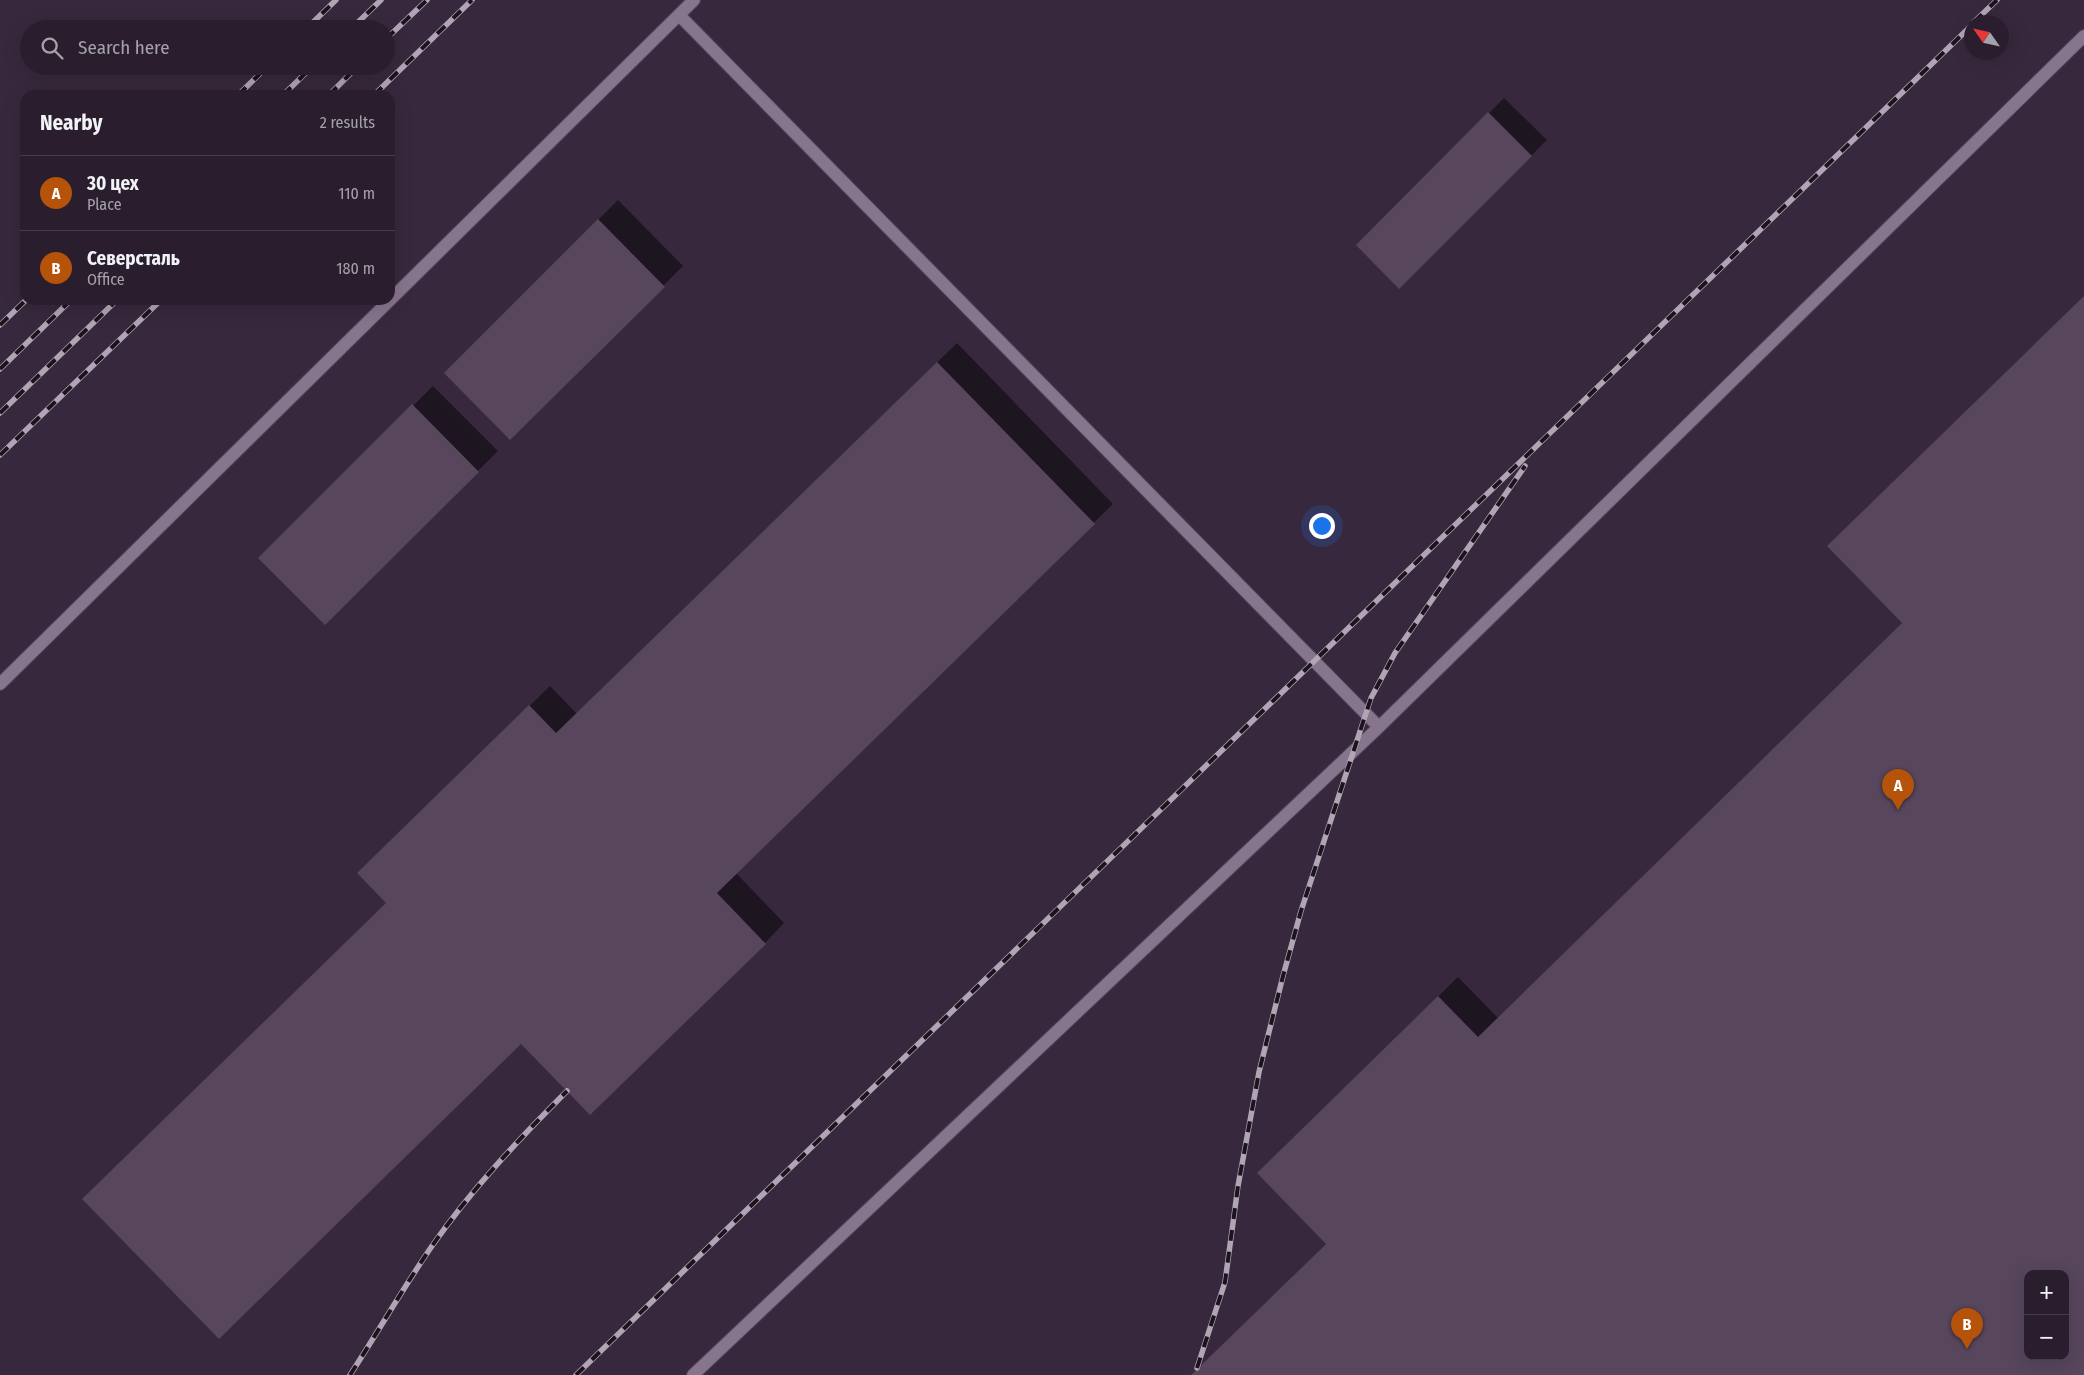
<!DOCTYPE html>
<html lang="en">
<head>
<meta charset="utf-8">
<style>
	body { margin:0; font-family:"Fira Sans Condensed",sans-serif; background:#322736; color:#f1f3f6 }
	.controls { position:absolute; right:15px; bottom:15px; display:grid; overflow:hidden; border-radius:10px; box-shadow:0 5px 20px #0002 }
	.controls button { width:45px; height:45px; display:grid; place-items:center; padding:0; border:0; border-bottom:1px solid #463c4a; background:#2a1e2e; color:#f1f3f6; font:25px sans-serif }
	.compass { position:absolute; left:1964px; top:15px; width:45px; height:45px; border-radius:50%; background:#2a1e2e; box-shadow:0 5px 20px #0002; rotate:304deg }
	.you { position:absolute; left:1321px; top:525px; width:18px; height:18px; margin:-12px; border:4px solid #fff; border-radius:50%; background:#1a73e8; box-shadow:0 0 0 8px #1a73e833 }
	.badge { display:grid; place-items:center; width:32px; height:32px; border-radius:50%; background:#b45309; color:#fff; font-size:16px; font-weight:700 }
	.pin { position:absolute; translate:-50% -41px; filter:drop-shadow(0 1px 2px #0008) }
	.pin::after { content:''; position:absolute; top:26px; width:18px; height:15px; background:inherit; clip-path:polygon(0 0,100% 0,50% 100%) }
	.list { margin:0; padding:0; list-style:none }
	h2 { display:flex; justify-content:space-between; align-items:center; height:65px; margin:0; padding:0 20px; font-size:21px }
	h2 small { font-size:16px; font-weight:400; color:#a5a2aa }
	.list li { display:grid; grid-template-columns:32px 1fr auto; gap:15px; align-items:center; box-sizing:border-box; height:75px; padding:0 20px; border-top:1px solid #463c4a }
	.list b { display:block; font-size:19px; white-space:nowrap }
	.list p { margin:0; font-size:16px; white-space:nowrap; color:#a5a2aa }
	.list em { font-size:16px; font-style:normal; color:#a5a2aa }
	.icon { flex:none; width:28px; height:28px; fill:none; stroke:currentColor; stroke-width:2; stroke-linecap:round; stroke-linejoin:round }
	.map { position:relative; flex:none; width:2084px; height:1375px; overflow:hidden }
	.search { position:absolute; background:#2a1e2e; box-shadow:0 5px 20px #0002; left:20px; top:20px; width:375px; height:55px; display:flex; align-items:center; gap:12px; box-sizing:border-box; padding:0 18px; border-radius:28px; color:#a5a2aa; font-size:19px }
	.panel { position:absolute; background:#2a1e2e; box-shadow:0 5px 20px #0002; left:20px; top:90px; width:375px; height:215px; border-radius:15px }
	.map>svg:first-child { display:block }
	.shadow { fill:#0007; fill-rule:evenodd }
	.building { fill:#57465c; fill-rule:evenodd }
	.lines { fill:none; stroke-linecap:round; stroke-linejoin:round }
	.lane-casing { stroke:#514355; stroke-width:14 }
	.lane { stroke:#87748d; stroke-width:12 }
	.rail-casing { stroke:#b1a4b4; stroke-width:5.5 }
	.rail { stroke:#1b141d; stroke-width:4; stroke-dasharray:11; stroke-linecap:butt }
</style>
</head>
<body>
<div class="map">
<svg width="2084" height="1375" viewBox="0 0 2084 1375">
	<rect width="100%" height="100%" fill="#38283d"/>
	<path class="shadow" d="M1504,98L1547,140L1399,287L1358,245Z
		M618,200L683,266L510,438L445,373Z
		M2084,297V1375H1192L1327,1243L1278,1153L1458,977L1499,1019L1904,623ZM2028,1274H2065V1356H2028Z
		M957,343L1113,504L736,873L784,923L765,943L521,1043L387,903L378,854L550,686L577,714Z
		M433,386L498,451L325,623L260,558Z"/>
	<path class="building" d="M1488,112L1532,156L1399,289L1356,245Z
		M598,219L665,287L510,440L444,373Z
		M2084,296V1375H1191L1326,1244L1257,1173L1438,996L1478,1037L1902,623L1827,546ZM2028,1274H2065V1356H2028Z
		M937,362L1095,524L717,893L766,944L590,1115L521,1044L219,1339L82,1199L386,903L357,873L529,705L556,733Z
		M412,404L479,472L325,625L258,558Z"/>
	<g class="lines">
		<g class="lane-casing">
			<path id="lane" d="M679,15L1379,727
				M390,300L694,0
				M0,684L390,300
				M693,1375L1379,727L2084,36"/>
		</g>
		<use href="#lane" class="lane"/>
		<g class="rail-casing">
			<path id="rail" d="M1974,22L1997,0
				M306,29L336,0
				M351,29L381,0
				M386,39L427,0
				M238,95L268,66
				M283,95L313,66
				M329,95L358,66
				M374,95L472,0
				M0,325L26,300
				M0,369L71,300
				M0,413L117,300
				M0,455L161,300
				M1197,1368L1225,1282L1238,1186L1259,1072L1283,976L1301,911L1371,698L1395,653L1525,466
				M350,1375C378,1332 403,1288 432,1246C471,1190 518,1140 567,1091
				M576,1375L1972,25"/>
		</g>
		<use href="#rail" class="rail"/>
	</g>
</svg>
<div class="controls">
<button>+</button>
<button>−</button>
</div>
<svg class="compass" viewBox="-18 -18 36 36"><path d="M0-13l5 13h-10z" fill="#e53935"/><path d="M0 13l5-13h-10z" fill="#a5a2aa"/></svg>
<div class="you"></div>
<div class="pin badge" style="left:1898px;top:810px">A</div>
<div class="pin badge" style="left:1967px;top:1349px">B</div>
<div class="search"><svg class="icon" aria-label="search" viewBox="0 0 24 24"><circle cx="10" cy="10" r="6"/><path d="M15 15l6 6"/></svg>Search here</div>
<section class="panel">
<h2>Nearby<small>2 results</small></h2>
<ul class="list">
<li><span class="badge">A</span><div><b>30 цех</b><p>Place</p></div><em>110 m</em></li>
<li><span class="badge">B</span><div><b>Северсталь</b><p>Office</p></div><em>180 m</em></li>
</ul>
</section>
</div>
</body>
</html>
